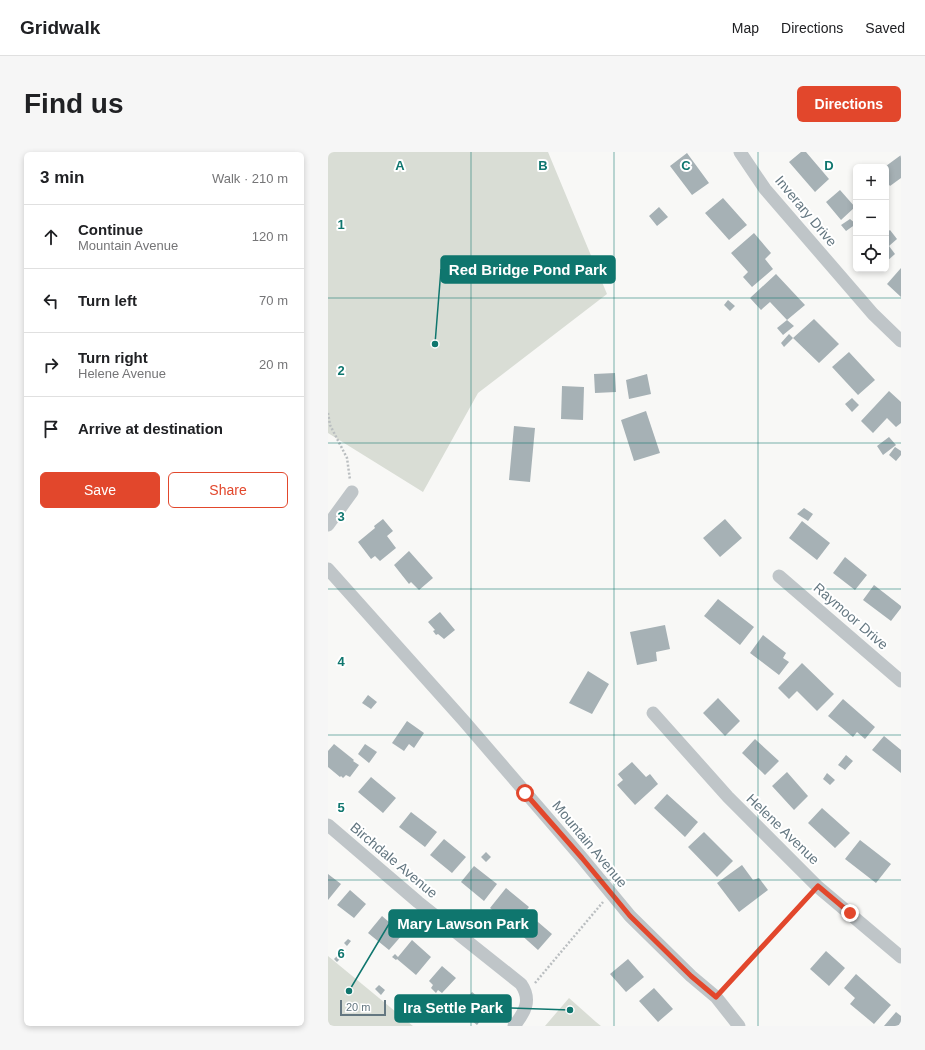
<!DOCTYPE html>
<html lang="en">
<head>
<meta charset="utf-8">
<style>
	body { margin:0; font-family:Arial,sans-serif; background:#f6f6f6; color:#202124 }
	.controls { position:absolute; right:12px; top:12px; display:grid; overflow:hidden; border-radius:6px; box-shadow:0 2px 6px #0003 }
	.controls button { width:36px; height:36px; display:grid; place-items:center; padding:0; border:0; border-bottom:1px solid #e0e0e0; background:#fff; color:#202124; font:20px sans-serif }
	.scale { position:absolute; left:12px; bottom:10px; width:46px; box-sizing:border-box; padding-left:4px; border:2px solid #647781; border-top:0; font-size:11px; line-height:14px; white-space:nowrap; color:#647781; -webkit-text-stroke:3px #fff; paint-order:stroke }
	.stop { position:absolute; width:12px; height:12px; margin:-9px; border:3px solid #e2472c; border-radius:50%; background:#fff }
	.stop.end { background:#e2472c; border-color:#fff; box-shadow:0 1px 4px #0008 }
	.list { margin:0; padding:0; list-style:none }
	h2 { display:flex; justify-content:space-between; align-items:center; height:52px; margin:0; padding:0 16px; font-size:17px }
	h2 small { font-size:13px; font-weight:400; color:#757577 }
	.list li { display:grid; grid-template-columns:26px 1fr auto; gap:12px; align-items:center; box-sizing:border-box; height:64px; padding:0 16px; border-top:1px solid #e0e0e0 }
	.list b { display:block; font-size:15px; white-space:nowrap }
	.list p { margin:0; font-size:13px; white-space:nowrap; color:#757577 }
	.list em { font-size:13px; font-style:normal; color:#757577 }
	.actions { display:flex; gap:8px; padding:12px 16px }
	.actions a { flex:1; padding:9px 0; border:1px solid #e2472c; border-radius:6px; text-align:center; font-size:14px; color:#e2472c }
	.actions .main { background:#e2472c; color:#fff }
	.icon { flex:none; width:22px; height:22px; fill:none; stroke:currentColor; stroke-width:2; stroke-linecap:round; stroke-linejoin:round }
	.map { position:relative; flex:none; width:573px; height:874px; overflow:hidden; border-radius:6px }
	header { display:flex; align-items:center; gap:24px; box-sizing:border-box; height:56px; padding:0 20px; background:#fff; border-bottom:1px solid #e0e0e0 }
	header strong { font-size:19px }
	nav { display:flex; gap:22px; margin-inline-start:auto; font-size:14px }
	.intro { display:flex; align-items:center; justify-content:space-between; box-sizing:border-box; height:96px; padding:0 24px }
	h1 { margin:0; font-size:28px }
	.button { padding:10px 18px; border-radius:6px; background:#e2472c; color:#fff; font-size:14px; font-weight:700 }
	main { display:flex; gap:24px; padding:0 24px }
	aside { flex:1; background:#fff; border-radius:6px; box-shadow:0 2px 6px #0003 }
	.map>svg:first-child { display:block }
	.green { fill:#d9ddd5 }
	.building { fill:#a6b1b5 }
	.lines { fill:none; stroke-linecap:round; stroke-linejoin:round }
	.path { stroke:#babec0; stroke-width:2.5; stroke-dasharray:2 2; stroke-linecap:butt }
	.street { stroke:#bfc5c8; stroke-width:13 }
	.route { stroke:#e2472c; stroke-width:5 }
	.grid { fill:none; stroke:#0f766e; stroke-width:1; stroke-opacity:0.55 }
	.labels { text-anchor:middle; stroke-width:4; stroke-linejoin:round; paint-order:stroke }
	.street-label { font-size:14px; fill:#647781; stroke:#fff }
	.grid-label { font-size:13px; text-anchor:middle; font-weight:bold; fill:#0f766e; stroke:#fff; stroke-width:4; stroke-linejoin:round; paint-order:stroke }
	.leader { fill:none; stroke:#0f766e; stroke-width:1.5 }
	.callout-dot { fill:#0f766e; stroke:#fff; stroke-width:1.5 }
	.callout { fill:#0f766e; stroke:#0f766e; stroke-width:1.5 }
	.callout-label { font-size:15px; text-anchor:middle; font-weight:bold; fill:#fff }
</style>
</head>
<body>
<header>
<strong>Gridwalk</strong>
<nav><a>Map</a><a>Directions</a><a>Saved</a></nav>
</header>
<div class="intro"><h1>Find us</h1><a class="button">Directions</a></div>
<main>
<aside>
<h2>3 min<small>Walk · 210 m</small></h2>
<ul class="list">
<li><svg class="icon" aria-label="ahead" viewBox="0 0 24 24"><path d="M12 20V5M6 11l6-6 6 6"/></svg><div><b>Continue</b><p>Mountain Avenue</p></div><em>120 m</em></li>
<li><svg class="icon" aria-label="left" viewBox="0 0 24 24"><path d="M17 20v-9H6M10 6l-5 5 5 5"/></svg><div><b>Turn left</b></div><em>70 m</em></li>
<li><svg class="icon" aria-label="right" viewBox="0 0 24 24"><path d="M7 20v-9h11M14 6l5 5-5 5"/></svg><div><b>Turn right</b><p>Helene Avenue</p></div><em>20 m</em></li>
<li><svg class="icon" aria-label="arrive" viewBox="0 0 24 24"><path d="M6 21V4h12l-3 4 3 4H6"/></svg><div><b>Arrive at destination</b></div></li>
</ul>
<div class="actions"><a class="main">Save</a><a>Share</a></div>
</aside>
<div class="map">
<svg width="573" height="874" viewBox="0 0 573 874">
	<rect width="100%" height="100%" fill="#f8f8f6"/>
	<path class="green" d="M0,0H220L279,142L150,241L95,340L0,281Z
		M0,804L85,874H0Z
		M241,846L268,870L273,874H217Z"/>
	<path class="building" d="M473,0H478L501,27L487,40L461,10Z
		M359,1L381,31L364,43L342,14Z
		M573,3V26L562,34L558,29V14Z
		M512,38L527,55L513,68L498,50Z
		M395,46L419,73L401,88L377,61Z
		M331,55L340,65L329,74L321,64Z
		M522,67L528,72L518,79L513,73Z
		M562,78L569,87L561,94L567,102L558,110V81Z
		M426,81L443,101L437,107L445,117L424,135L415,125L420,120L403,101Z
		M573,116V145L559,132Z
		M448,122L477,153L459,168L466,174L455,183L449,176L459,168L442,150L433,158L422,146Z
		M400,148L407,154L402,159L396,153Z
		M486,167L511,192L491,211L465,186Z
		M461,182L465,186L456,195L453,191Z
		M521,200L547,228L530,243L504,215Z
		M287,221L288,240L267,241L266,222Z
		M319,222L323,242L301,247L298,228Z
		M234,234L256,235L255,268L233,267Z
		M561,239L573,250V271L568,275L559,266L545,281L533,269Z
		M524,246L531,253L524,260L517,252Z
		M318,259L332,301L306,309L293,268Z
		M186,274L207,276L202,330L181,328Z
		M561,285L568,293L555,303L549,294Z
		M567,295L573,299V303L568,309L561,303Z
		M476,356L485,362L480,369L469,362Z
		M55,367L65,379L59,384L68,396L52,409L47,404L43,407L30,390L47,376L46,374Z
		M397,367L414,386L392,405L375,386Z
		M474,369L502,391L489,408L461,386Z
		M81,399L105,426L91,438L83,430L81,432L66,413Z
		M517,405L539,423L527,438L505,421Z
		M546,433L573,454V456L563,469L535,448Z
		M390,447L426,475L412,493L376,464Z
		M112,460L127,478L116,487L110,482L108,483L105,479L107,478L100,470Z
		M337,473L342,497L328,500L329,509L309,513L302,480Z
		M435,483L458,501L455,506L461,510L451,523L422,501Z
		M474,511L506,542L489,559L469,539L461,547L450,536Z
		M260,519L281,532L264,562L241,551Z
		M40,543L49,550L43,557L34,551Z
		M390,546L412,569L397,584L375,561Z
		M515,547L547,575L537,587L529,580L525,585L500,564Z
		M79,569L96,581L86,596L81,592L76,599L64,591Z
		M556,584L573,598V621L544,598Z
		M427,587L451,609L437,623L414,601Z
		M6,592L26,608L25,609L31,613L22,625L18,623L15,626L13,624L12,625L0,615V599Z
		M37,592L49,600L41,611L30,602Z
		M518,603L525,609L517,618L510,613Z
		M304,610L318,625L322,622L330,632L307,653L289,633L295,628L290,622Z
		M459,620L480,644L466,658L444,634Z
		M499,621L507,628L502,633L495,627Z
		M43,625L68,646L55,661L30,640Z
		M339,642L370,670L357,685L326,656Z
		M494,656L522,681L507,696L480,671Z
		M83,660L109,680L97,695L71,675Z
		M376,680L405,709L389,725L360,695Z
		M116,687L138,705L124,721L102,703Z
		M532,688L563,712L548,731L517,707Z
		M158,700L163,705L158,710L153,705Z
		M414,713L425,728L431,726L440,738L411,760L389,731Z
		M146,714L169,732L156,749L133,730Z
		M0,722L13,732L0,748Z
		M178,736L201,755L190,769L184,764L179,770L162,756Z
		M22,738L38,752L26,766L9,753Z
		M54,764L75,782L61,798L40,781Z
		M203,764L224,782L210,798L190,780Z
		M20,787L23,789L19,794L16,791Z
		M84,788L103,805L88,823L69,807L68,808L64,805L67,802L70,805Z
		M498,799L517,816L501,834L482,817Z
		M10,803L13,806L9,810L6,807Z
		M300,807L316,825L298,840L282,822Z
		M114,814L128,826L114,841L110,838L108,841L103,836L105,833L101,829Z
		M528,822L563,853L546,872L522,852L527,846L516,836Z
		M51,833L57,838L53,843L47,837Z
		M326,836L345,857L330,870L311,849Z
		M144,840L163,856L149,873L130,857Z
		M568,860L573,864V874H556Z"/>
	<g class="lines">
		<path class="path" d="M0,261L2,273L19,306L22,328
			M207,831L275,750
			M397,836L482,744"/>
		<path class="street" d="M412,0L437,37L545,162L573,189
			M0,373L24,340
			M0,417L136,569L254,706L302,764L363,824L388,845L411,874
			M451,424L573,529
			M325,561L400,645L490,735L573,805
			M0,673L90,750L193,832C204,848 197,860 186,874"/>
	</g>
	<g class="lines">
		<path class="route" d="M197,641L254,706L302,764L363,824L388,845L490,734L522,761"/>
	</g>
	<path class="grid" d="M143,0V874M286,0V874M430,0V874M0,146H573M0,291H573M0,437H573M0,583H573M0,728H573"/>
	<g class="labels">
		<g class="street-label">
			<text transform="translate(478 59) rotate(50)" y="5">Inverary Drive</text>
			<text transform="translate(523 464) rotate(41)" y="5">Raymoor Drive</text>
			<text transform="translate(455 677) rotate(44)" y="5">Helene Avenue</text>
			<text transform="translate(262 692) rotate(50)" y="5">Mountain Avenue</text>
			<text transform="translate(66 708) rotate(40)" y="5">Birchdale Avenue</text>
		</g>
	</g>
	<g class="grid-label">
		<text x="72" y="18">A</text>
		<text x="215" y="18">B</text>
		<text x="358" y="18">C</text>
		<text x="501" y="18">D</text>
		<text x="13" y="77">1</text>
		<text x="13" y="223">2</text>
		<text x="13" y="369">3</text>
		<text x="13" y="514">4</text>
		<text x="13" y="660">5</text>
		<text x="13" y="806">6</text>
	</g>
	<path class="leader" d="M107 192L113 117M21 839L61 772M242 858L183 856"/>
	<g class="callout-dot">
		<circle cx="107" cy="192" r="4"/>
		<circle cx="21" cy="839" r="4"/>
		<circle cx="242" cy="858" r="4"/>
	</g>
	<g class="callout">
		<rect x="113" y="104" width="174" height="27" rx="4"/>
		<rect x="61" y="758" width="148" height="27" rx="4"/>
		<rect x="67" y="843" width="116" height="27" rx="4"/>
	</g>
	<g class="callout-label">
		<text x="200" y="123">Red Bridge Pond Park</text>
		<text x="135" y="777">Mary Lawson Park</text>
		<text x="125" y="861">Ira Settle Park</text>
	</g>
</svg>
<div class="controls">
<button>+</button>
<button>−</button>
<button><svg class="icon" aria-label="locate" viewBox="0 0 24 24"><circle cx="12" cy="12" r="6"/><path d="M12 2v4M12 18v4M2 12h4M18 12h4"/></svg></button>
</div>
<div class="scale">20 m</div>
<div class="stop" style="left:197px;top:641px"></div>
<div class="stop end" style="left:522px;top:761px"></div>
</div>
</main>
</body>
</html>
